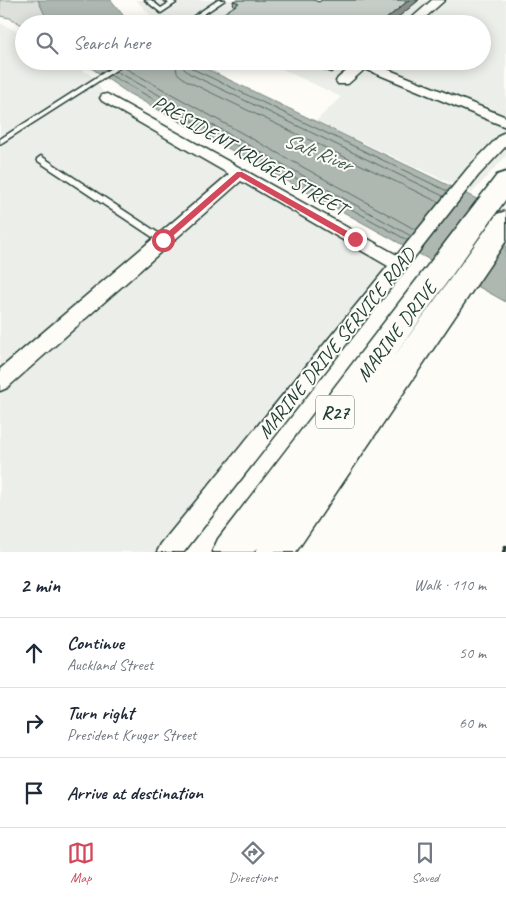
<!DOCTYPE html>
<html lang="en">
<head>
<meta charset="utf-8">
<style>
	body { margin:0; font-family:Caveat,sans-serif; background:#f6f6f7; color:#1f2937 }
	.stop { position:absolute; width:15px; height:15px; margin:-11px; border:4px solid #d1495b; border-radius:50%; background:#fff }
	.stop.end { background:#d1495b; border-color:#fff; box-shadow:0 1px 5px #0008 }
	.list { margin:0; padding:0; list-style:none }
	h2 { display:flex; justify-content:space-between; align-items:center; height:65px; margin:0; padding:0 20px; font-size:21px }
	h2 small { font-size:16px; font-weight:400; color:#747a83 }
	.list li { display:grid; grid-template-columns:32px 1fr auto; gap:15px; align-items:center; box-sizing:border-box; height:70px; padding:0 20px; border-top:1px solid #e0e1e3 }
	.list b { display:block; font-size:19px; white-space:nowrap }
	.list p { margin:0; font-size:16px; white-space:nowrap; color:#747a83 }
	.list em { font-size:16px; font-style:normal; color:#747a83 }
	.icon { flex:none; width:28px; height:28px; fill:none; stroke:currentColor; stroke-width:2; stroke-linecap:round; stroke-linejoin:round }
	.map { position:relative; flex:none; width:506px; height:552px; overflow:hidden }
	.search { position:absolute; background:#fff; box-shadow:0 2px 12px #0003; left:15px; right:15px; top:15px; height:55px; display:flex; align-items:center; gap:12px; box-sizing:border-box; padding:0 18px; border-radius:28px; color:#747a83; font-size:19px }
	.sheet { height:275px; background:#fff }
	nav { display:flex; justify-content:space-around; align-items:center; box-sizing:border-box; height:70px; border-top:1px solid #e0e1e3; background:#fff; font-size:14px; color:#747a83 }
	nav a { display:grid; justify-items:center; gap:2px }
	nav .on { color:#d1495b }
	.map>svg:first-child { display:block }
	.built { fill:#eceee9 }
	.green { fill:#dde0db; stroke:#7e8e88 }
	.water { fill:#aeb8b1; stroke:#75877f }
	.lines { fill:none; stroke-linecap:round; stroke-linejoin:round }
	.shore { stroke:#586e66; stroke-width:1 }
	.lane-casing { stroke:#1f3d34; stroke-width:3 }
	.street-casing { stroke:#1f3d34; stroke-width:3 }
	.primary-casing { stroke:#1f3d34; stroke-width:3 }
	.lane { fill:#fdfcf7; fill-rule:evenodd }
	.street { fill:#fdfcf7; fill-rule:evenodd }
	.primary { fill:#fdfcf7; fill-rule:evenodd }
	.rail { stroke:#1f3d34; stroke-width:4.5 }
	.wall { fill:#aab0ab; stroke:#1f3d34 }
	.shaded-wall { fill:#8b908b; stroke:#1f3d34 }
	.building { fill:#c6cdc7; stroke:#1f3d34 }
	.route { fill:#d1495b }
	.labels { text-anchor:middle; stroke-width:4; stroke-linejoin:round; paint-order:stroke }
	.shield { fill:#fdfcf7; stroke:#62766e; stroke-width:1 }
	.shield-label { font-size:19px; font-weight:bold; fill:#1f3d34 }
	.street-label { font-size:20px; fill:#1f3d34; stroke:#fdfcf7 }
	.water-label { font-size:21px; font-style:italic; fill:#435c53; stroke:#fdfcf7 }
</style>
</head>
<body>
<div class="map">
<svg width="506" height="552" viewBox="0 0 506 552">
	<rect width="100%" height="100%" fill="#fdfcf7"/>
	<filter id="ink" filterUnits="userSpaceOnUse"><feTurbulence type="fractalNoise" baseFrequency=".02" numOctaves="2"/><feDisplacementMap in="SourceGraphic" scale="10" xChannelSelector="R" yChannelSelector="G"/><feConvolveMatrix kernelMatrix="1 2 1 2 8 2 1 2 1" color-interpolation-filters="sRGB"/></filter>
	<g filter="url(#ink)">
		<path class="built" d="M136,0H506V156L472,193L316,121L341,97L265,61H482V24H185L168,17L158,23Z
			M0,23L24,35V61H68L92,76L107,98L399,264L169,552H0Z"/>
		<path class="green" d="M0,0H38L48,21L39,24H24V26L10,18L0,16Z"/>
		<path class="water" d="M38,0H111L130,24H49Z
			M81,61H190L506,213V302L128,93Z"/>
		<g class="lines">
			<path class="shore" d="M175,61L177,73L187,81L438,202
				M182,61L184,69L190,74L443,196
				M189,61V66L193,69L447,191
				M123,67L416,230
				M116,71L411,236
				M110,75L407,240"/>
			<g class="lane-casing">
				<path id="lane" d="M145,0H151L161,8L169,3L163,0H171L176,3L161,13Z
					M218,0H225L189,24H182Z
					M122,61H130L0,144V139Z
					M41,156L166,238L167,240L166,242H160L38,161L37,159Z"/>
			</g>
			<g class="street-casing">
				<path id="street" d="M432,0H445L418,24H405Z
					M359,61H373L372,63L506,117V127L365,69L348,84H338L336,81L338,78Z
					M107,94L397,255L468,168L501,134L506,132V146L478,176L184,552H157L161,544L388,266L241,181L7,388L0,391V369L229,174L102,101L100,98L102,95Z"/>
			</g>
			<g class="primary-casing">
				<path id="primary" d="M506,172V199L393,358L497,214L506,211V241L296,552H255L257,547L254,552H212L218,539L497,175Z"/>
			</g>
			<use href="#lane" class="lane"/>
			<use href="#street" class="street"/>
			<use href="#primary" class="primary"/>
			<path class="rail" d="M504,552L506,547"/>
		</g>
		<path class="wall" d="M322,0H419L390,24H215V19L234,7L233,1L319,2Z
			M305,61H345L331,73Z"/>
		<path class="shaded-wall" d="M409,0H419L390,24H380Z
			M334,61H345L331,73L332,63Z"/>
		<path class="building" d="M235,0H313L319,2L322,0H409L380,24H251L246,22L243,24H226L215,19L239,3L233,1Z"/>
	</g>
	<path class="route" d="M237,172H242L358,237V241H352L240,177L166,242H161V238Z"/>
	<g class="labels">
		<rect class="shield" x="316" y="395.5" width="38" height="33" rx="4"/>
		<g class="shield-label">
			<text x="335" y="419">R27</text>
		</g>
		<g class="street-label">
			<text transform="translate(250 155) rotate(30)" y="7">PRESIDENT KRUGER STREET</text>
			<text transform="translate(396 331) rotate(-53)" y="7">MARINE DRIVE</text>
			<text transform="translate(336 343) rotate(-51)" y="7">MARINE DRIVE SERVICE ROAD</text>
		</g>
		<g class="water-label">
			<text transform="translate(318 152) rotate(22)" y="7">Salt River</text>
		</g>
	</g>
</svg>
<div class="stop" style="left:163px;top:240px"></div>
<div class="stop end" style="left:355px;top:239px"></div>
<div class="search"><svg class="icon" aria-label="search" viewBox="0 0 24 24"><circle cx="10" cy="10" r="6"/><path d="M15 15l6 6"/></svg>Search here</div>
</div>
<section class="sheet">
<h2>2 min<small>Walk · 110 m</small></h2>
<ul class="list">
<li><svg class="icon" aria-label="ahead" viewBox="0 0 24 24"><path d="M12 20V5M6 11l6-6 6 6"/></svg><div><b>Continue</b><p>Auckland Street</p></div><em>50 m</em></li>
<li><svg class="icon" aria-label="right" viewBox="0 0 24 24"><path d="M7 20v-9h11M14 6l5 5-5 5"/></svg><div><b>Turn right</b><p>President Kruger Street</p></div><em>60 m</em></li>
<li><svg class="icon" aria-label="arrive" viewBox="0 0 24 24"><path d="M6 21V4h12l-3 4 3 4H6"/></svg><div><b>Arrive at destination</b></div></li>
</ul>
</section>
<nav>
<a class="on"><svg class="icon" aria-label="map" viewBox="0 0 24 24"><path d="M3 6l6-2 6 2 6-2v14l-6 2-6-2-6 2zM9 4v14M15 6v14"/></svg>Map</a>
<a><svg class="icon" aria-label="directions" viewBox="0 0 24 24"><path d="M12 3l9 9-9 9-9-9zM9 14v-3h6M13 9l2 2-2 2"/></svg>Directions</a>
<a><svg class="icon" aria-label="saved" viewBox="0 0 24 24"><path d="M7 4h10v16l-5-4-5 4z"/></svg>Saved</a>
</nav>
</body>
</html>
